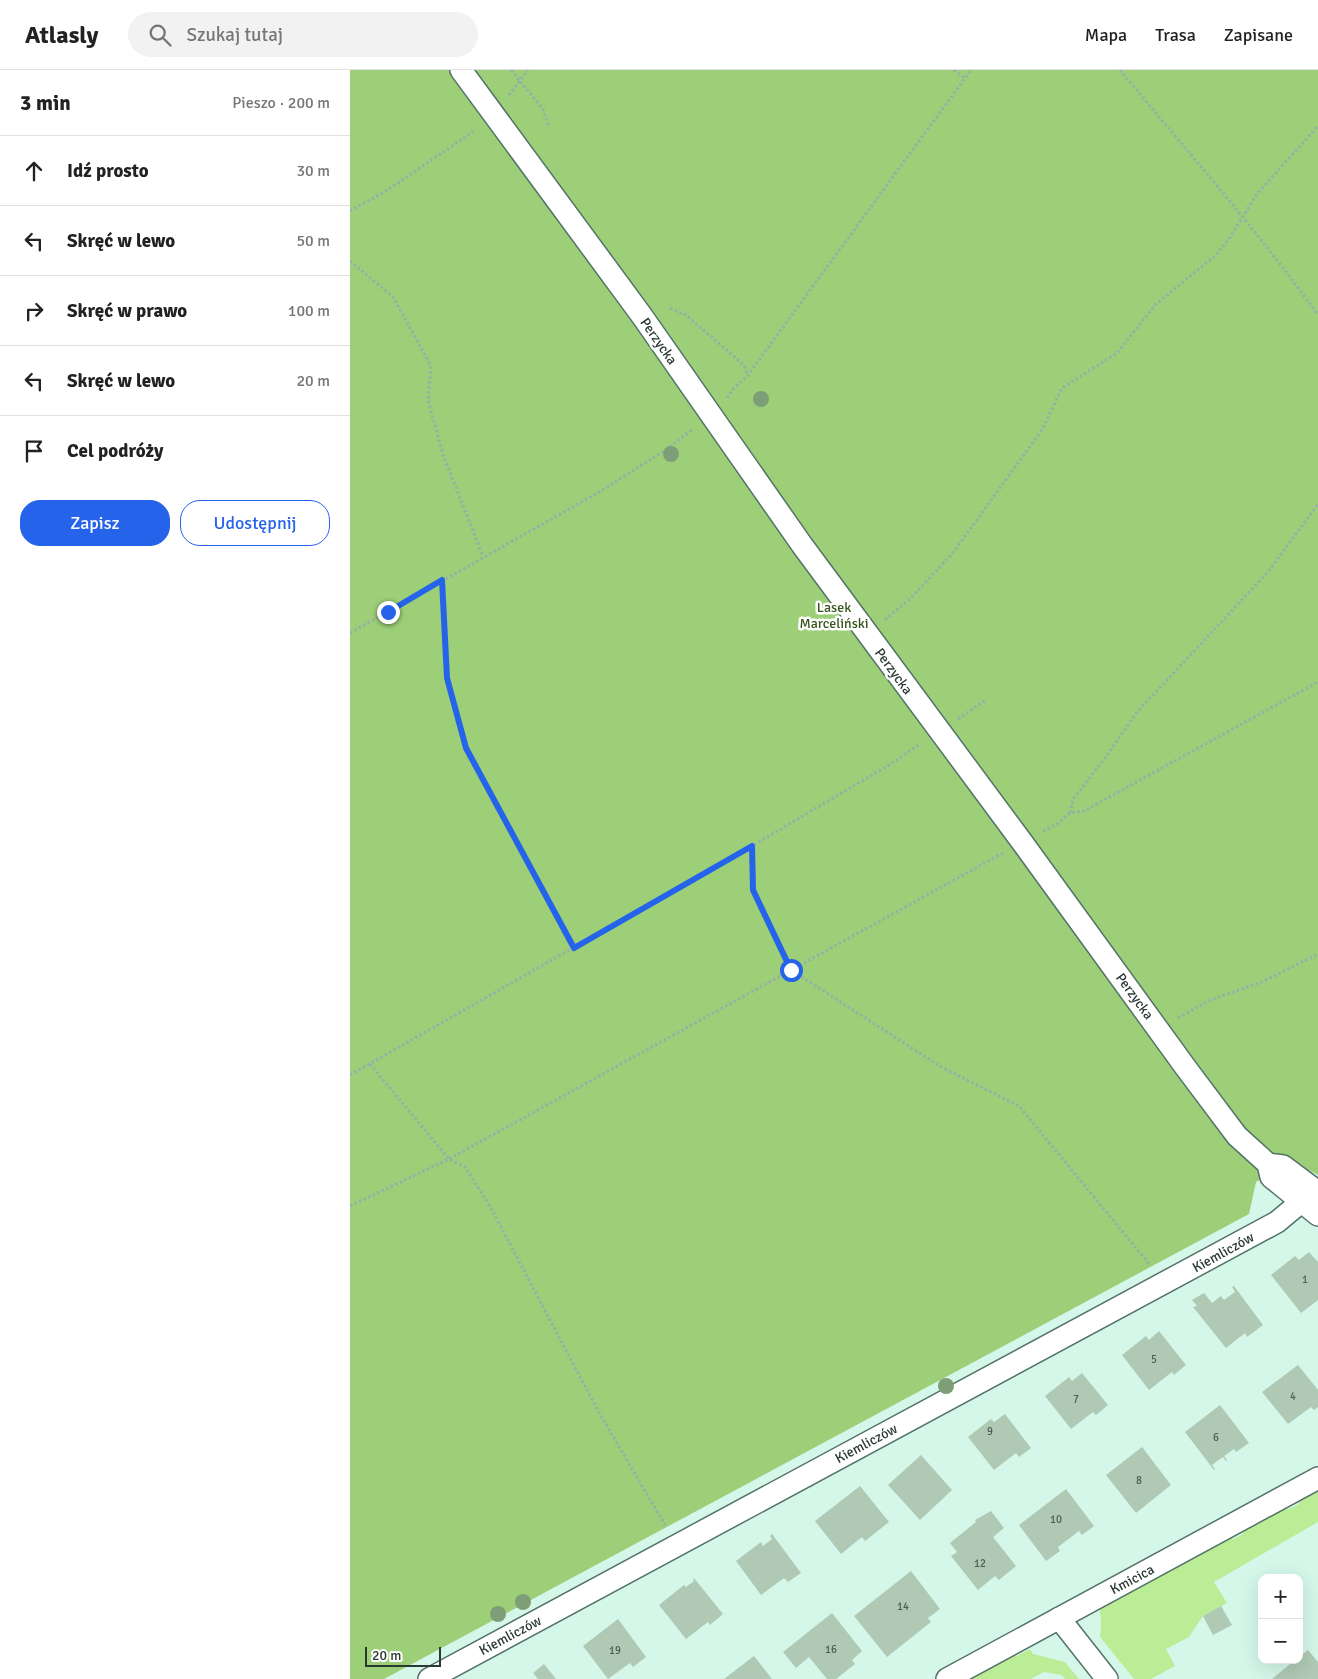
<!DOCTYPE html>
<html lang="pl">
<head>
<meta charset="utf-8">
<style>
	body { margin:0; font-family:Signika,sans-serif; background:#f2f2f2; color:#222 }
	.controls { position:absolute; right:15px; bottom:15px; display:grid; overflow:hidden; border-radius:10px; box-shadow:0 5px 20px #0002 }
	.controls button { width:45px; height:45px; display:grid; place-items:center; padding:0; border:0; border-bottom:1px solid #e0e0e0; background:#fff; color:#222; font:25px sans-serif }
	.scale { position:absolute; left:15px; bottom:12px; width:76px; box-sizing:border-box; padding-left:5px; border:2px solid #2b3933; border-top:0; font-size:14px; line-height:18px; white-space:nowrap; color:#2b3933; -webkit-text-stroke:4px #fff; paint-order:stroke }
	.stop { position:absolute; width:15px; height:15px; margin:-11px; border:4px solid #2563eb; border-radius:50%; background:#fff }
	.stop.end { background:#2563eb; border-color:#fff; box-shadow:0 1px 5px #0008 }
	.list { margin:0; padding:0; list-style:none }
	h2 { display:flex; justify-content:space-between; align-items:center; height:65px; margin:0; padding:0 20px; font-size:21px }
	h2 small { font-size:16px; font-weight:400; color:#767676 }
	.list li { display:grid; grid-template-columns:32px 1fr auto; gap:15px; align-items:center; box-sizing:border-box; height:70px; padding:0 20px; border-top:1px solid #e0e0e0 }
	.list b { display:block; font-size:19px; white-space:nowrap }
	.list em { font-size:16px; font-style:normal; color:#767676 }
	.actions { display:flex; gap:10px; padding:15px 20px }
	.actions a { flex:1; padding:11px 0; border:1px solid #2563eb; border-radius:20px; text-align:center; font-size:18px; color:#2563eb }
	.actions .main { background:#2563eb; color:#fff }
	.icon { flex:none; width:28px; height:28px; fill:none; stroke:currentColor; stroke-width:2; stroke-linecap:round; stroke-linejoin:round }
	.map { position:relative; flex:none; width:968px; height:1609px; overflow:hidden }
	header { display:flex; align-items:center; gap:30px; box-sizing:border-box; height:70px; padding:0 25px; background:#fff; border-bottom:1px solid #e0e0e0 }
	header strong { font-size:24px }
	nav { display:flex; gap:28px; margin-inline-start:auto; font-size:18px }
	.search { width:350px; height:45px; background:#f2f2f2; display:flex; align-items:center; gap:12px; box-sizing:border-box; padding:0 18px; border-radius:28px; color:#767676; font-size:19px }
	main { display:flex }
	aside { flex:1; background:#fff }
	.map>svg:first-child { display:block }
	.green { fill:#bbed96 }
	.forest { fill:#9dcf78 }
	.building { fill:#afc9b4 }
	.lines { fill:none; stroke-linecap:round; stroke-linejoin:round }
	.minor-casing { stroke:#537367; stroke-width:24 }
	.path { stroke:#95b1a6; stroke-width:3; stroke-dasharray:2.5 2.5; stroke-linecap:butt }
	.minor { stroke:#fff; stroke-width:21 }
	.tree { fill:#7d9e77 }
	.route { stroke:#2563eb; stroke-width:6 }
	.labels { text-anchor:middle; stroke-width:5; stroke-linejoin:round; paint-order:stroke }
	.number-label { font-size:11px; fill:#4c5d53 }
	.street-label { font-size:14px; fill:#2b3933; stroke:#fff }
	.park-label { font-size:14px; fill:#36551a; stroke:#fff }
</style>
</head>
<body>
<header>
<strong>Atlasly</strong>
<div class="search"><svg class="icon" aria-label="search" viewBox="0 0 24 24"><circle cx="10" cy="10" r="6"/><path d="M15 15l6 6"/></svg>Szukaj tutaj</div>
<nav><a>Mapa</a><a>Trasa</a><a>Zapisane</a></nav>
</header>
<main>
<aside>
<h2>3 min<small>Pieszo · 200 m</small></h2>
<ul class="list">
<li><svg class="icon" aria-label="ahead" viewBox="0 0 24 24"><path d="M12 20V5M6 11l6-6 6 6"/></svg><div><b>Idź prosto</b></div><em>30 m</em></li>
<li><svg class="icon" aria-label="left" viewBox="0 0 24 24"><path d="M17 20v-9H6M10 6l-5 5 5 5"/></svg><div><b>Skręć w lewo</b></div><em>50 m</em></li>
<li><svg class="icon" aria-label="right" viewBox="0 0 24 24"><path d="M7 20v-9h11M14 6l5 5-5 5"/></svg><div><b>Skręć w prawo</b></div><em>100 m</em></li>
<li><svg class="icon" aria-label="left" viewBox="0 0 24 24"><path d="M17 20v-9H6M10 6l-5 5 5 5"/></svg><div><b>Skręć w lewo</b></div><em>20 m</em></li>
<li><svg class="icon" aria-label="arrive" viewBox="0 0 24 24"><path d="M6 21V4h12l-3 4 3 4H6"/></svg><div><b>Cel podróży</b></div></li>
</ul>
<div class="actions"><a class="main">Zapisz</a><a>Udostępnij</a></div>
</aside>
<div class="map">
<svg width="968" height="1609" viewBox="0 0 968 1609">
	<rect width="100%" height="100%" fill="#d4f7e9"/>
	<path class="green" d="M968,1420V1452L864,1512L877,1533L853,1546L839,1567L816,1579L825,1596L801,1609H784L750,1567L751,1555L750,1539L880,1468L883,1469L893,1464L894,1460L935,1438L939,1439L949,1434L950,1430Z
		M680,1579L683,1584L715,1592L729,1609H715L711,1605L694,1602L681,1609H624L626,1604L662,1585L667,1586Z"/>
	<path class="forest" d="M0,0H968V1105L940,1090L906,1112L899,1144L34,1609H0Z"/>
	<path class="building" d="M959,1182L968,1192V1230L951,1243L921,1205L945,1186L949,1190Z
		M884,1216L913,1255L897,1267L895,1263L876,1278L843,1237L847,1236L842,1230L854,1223L862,1233L871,1226L874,1230L885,1222L882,1217Z
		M809,1261L836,1295L824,1305L822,1302L799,1320L772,1285L796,1266L799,1270Z
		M948,1295L968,1320V1337L964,1340L961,1337L938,1354L912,1322Z
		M732,1303L758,1335L746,1345L743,1342L721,1359L695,1326L719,1307L722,1311Z
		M870,1335L899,1373L886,1382L884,1379L874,1386L877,1390L876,1391L873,1387L862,1395L865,1399L864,1400L835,1362Z
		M655,1344L681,1378L669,1387L666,1383L644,1400L618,1367L641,1349L644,1352Z
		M792,1377L821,1415L786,1443L756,1405Z
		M571,1385L602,1420L570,1450L538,1415Z
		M510,1416L539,1452L515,1471L512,1467L491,1484L465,1451Z
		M716,1419L744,1456L732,1465L729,1461L708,1477L710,1481L696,1491L669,1455Z
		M641,1441L654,1458L643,1467L666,1496L649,1510L645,1506L628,1520L601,1486L607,1482L600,1473L626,1452L625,1450Z
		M422,1464L451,1503L438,1512L434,1508L411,1525L386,1491L411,1472L413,1476L422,1469L420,1466Z
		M561,1501L590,1539L578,1548L581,1552L537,1587L504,1546Z
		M344,1508L373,1544L360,1555L358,1552L336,1569L309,1535L334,1515L336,1517L344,1511L343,1509Z
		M871,1536L882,1555L863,1565L853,1546Z
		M482,1543L512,1581L502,1590L505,1594L486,1609H477L459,1587L446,1598L433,1582Z
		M268,1549L296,1587L283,1597L280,1593L258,1609L233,1576Z
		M958,1580L968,1592V1609H922L945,1590H949V1587Z
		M404,1586L422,1609H374Z
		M194,1594L206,1609H188L183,1603Z"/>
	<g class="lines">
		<g class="minor-casing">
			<path id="minor" d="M111,0L292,246L452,475L672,772L836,998L887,1066L918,1094
				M918,1094L921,1107L968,1145
				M918,1094L933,1096L968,1122
				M709,1548L757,1609
				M79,1609L927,1152L951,1132
				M597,1609L968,1408"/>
		</g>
		<path class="path" d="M161,0L193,39L199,58
			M604,0L615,8
			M770,0C837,81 907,160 968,245
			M159,25L178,0
			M0,141L36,121L120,64L125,58
			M0,191L43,227L81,296L78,330L93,385L133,486
			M320,238L336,245L394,295L398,305
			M377,328L384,318L398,305L621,0
			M92,510L97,608L116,678L224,877
			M535,550L560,529L602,484L692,360L712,318L767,283L806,234L866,185L879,169L907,124L968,56
			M0,563L251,421L317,379L343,359
			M608,649L636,630
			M720,743L723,729L752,692L788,641L918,502L968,434
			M693,761L707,754L720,743L734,741L968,612
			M402,776L403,819L441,900L591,997L669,1036L800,1195
			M828,948L858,931L914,911L968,884
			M20,994L99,1089L115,1097L141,1138L247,1339L315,1455
			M0,1005L402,776L539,695L570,674
			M0,1136L99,1089L653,783"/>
		<use href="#minor" class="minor"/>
	</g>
	<g class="tree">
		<circle cx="411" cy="329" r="8"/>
		<circle cx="321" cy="384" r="8"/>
		<circle cx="596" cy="1316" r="8"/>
		<circle cx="173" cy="1532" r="8"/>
		<circle cx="148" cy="1544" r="8"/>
	</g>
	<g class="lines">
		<path class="route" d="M38,542L92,510L97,608L116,678L224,878L402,776L403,820L441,900"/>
	</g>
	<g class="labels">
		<g class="number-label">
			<text x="955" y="1213">1</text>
			<text x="804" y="1293">5</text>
			<text x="943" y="1330">4</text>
			<text x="726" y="1333">7</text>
			<text x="640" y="1365">9</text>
			<text x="866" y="1371">6</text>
			<text x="789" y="1414">8</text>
			<text x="706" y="1453">10</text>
			<text x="630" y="1497">12</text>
			<text x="553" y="1540">14</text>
			<text x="481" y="1583">16</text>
			<text x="265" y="1584">19</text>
		</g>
		<g class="street-label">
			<text transform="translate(309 271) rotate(55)" y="5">Perzycka</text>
			<text transform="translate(544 601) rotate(54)" y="5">Perzycka</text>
			<text transform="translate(785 926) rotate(54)" y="5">Perzycka</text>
			<text transform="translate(873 1182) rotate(-29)" y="5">Kiemliczów</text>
			<text transform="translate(516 1373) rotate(-28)" y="5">Kiemliczów</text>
			<text transform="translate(782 1509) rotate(-28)" y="5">Kmicica</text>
			<text transform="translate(160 1565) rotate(-28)" y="5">Kiemliczów</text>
		</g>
		<g class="park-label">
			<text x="484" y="542">Lasek<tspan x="484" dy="16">Marceliński</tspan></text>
		</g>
	</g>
</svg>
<div class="controls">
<button>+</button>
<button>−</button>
</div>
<div class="scale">20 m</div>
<div class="stop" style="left:441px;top:900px"></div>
<div class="stop end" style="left:38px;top:542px"></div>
</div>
</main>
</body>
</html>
